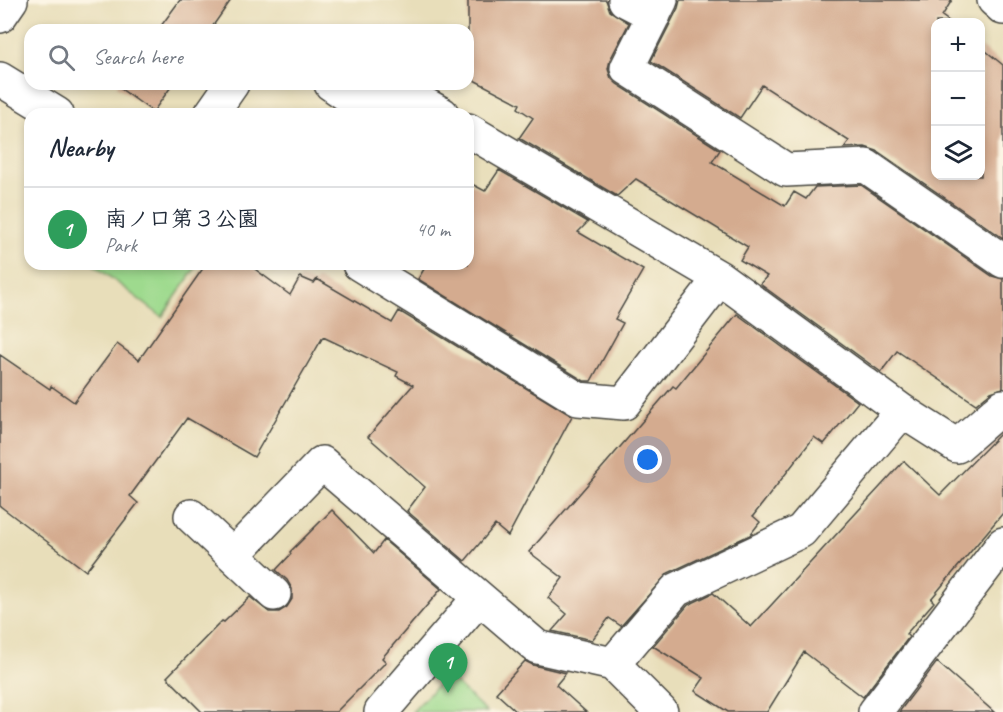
<!DOCTYPE html>
<html lang="en">
<head>
<meta charset="utf-8">
<style>
	body { margin:0; font-family:Caveat,"Klee One",sans-serif; background:#f6f6f7; color:#1f2937 }
	.controls { position:absolute; right:18px; top:18px; display:grid; overflow:hidden; border-radius:12px; box-shadow:0 3px 9px #0003 }
	.controls button { width:54px; height:54px; display:grid; place-items:center; padding:0; border:0; border-bottom:2px solid #e0e1e3; background:#fff; color:#1f2937; font:30px sans-serif }
	.you { position:absolute; left:648px; top:460px; width:21px; height:21px; margin:-15px; border:4px solid #fff; border-radius:50%; background:#1a73e8; box-shadow:0 0 0 9px #1a73e833 }
	.badge { display:grid; place-items:center; width:39px; height:39px; border-radius:50%; background:#b5179e; color:#fff; font-size:20px; font-weight:700 }
	.pin { position:absolute; translate:-50% -50px; filter:drop-shadow(0 2px 3px #0008) }
	.pin::after { content:''; position:absolute; top:32px; width:21px; height:18px; background:inherit; clip-path:polygon(0 0,100% 0,50% 100%) }
	.list { margin:0; padding:0; list-style:none }
	h2 { display:flex; justify-content:space-between; align-items:center; height:78px; margin:0; padding:0 24px; font-size:26px }
	h2 small { font-size:20px; font-weight:400; color:#747a83 }
	.list li { display:grid; grid-template-columns:39px 1fr auto; gap:18px; align-items:center; box-sizing:border-box; height:84px; padding:0 24px; border-top:2px solid #e0e1e3 }
	.list b { display:block; font-size:22px; white-space:nowrap }
	.list p { margin:0; font-size:20px; white-space:nowrap; color:#747a83 }
	.list em { font-size:20px; font-style:normal; color:#747a83 }
	.icon { flex:none; width:33px; height:33px; fill:none; stroke:currentColor; stroke-width:2; stroke-linecap:round; stroke-linejoin:round }
	.map { position:relative; flex:none; width:1003px; height:712px; overflow:hidden }
	.search { position:absolute; background:#fff; box-shadow:0 3px 9px #0003; left:24px; top:24px; width:450px; height:66px; display:flex; align-items:center; gap:15px; box-sizing:border-box; padding:0 21px; border-radius:18px; color:#747a83; font-size:22px }
	.panel { position:absolute; background:#fff; box-shadow:0 3px 9px #0003; left:24px; top:108px; width:450px; height:162px; border-radius:18px }
	.map>svg:first-child { display:block }
	.green { fill:#9eda8e; stroke:#64825c; stroke-width:1.5 }
	.building { fill:#d4ab8f }
	.lines { fill:none; stroke-linecap:round; stroke-linejoin:round }
	.street-casing { stroke:#474640; stroke-width:36 }
	.street { stroke:#fff; stroke-width:33 }
</style>
</head>
<body>
<div class="map">
<svg width="1003" height="712" viewBox="0 0 1003 712">
	<rect width="100%" height="100%" fill="#fcf5e5"/>
	<filter id="ink" filterUnits="userSpaceOnUse"><feTurbulence type="fractalNoise" baseFrequency=".0167" numOctaves="2"/><feDisplacementMap in="SourceGraphic" scale="12" xChannelSelector="R" yChannelSelector="G"/><feConvolveMatrix kernelMatrix="1 2 1 2 8 2 1 2 1" color-interpolation-filters="sRGB"/></filter>
	<filter id="wash" filterUnits="userSpaceOnUse"><feTurbulence type="fractalNoise" baseFrequency=".008" numOctaves="4" result="noise"/><feDisplacementMap in="SourceGraphic" scale="24" xChannelSelector="R" yChannelSelector="G"/><feGaussianBlur stdDeviation="1.35" result="paint"/><feColorMatrix in="noise" values="0 0 0 0 0 0 0 0 0 0 0 0 0 0 0 0 0 1.4 0 .05"/><feComposite in="paint" operator="in"/></filter>
	<g filter="url(#wash)">
		<rect width="100%" height="100%" fill="#e8deba"/>
		<path class="green" d="M93,264H198L162,317Z
			M447,675L487,712H412Z"/>
		<g id="blocks">
			<path class="building" d="M180,0H231L210,30H158Z
				M468,0H606L610,11L629,23L610,60L608,69L611,78L617,84L720,150L712,162L785,206L794,192L806,199L815,187L861,185L992,276L1003,279V388L991,392L976,404L897,351L881,372L760,284L767,276L740,260L748,247L636,179L617,196L519,138L533,118L518,108L520,104L468,77Z
				M680,0H952L942,16L950,22H936V176H981V47L1003,65V238L877,151L865,147L844,148L849,141L762,85L740,118L651,61L678,8Z
				M118,84H173L153,112L117,86Z
				M499,170L588,222L578,232L643,270L615,319L623,323L591,381H584L418,279L427,264H468V182L485,191Z
				M206,264H248L290,295L300,277L314,283L317,279L392,323L399,311L572,416L508,536L495,525L465,561L407,511L425,487L368,437L413,385L396,376L398,372L323,337L254,457L187,418L130,496L138,503L86,571L0,506V355L50,389L51,386L74,402L117,344L139,360Z
				M737,314L858,402L824,444L814,437L753,516L760,522L750,535L668,573L621,626L609,618L592,640L552,631L567,614L548,598L563,578L529,552L673,386L676,388Z
				M1003,431V513L931,599L934,602L906,634L909,637L863,697L804,652L767,712H728L695,691L704,678L653,646L688,605L713,593L751,627L904,461L940,495Z
				M332,510L374,553L384,540L441,589L382,658L386,662L336,712H202L167,677L222,621L224,622L250,597L269,612H279L287,607L292,599V589L287,580L276,570L291,554L290,552Z
				M525,661L533,665L566,673L556,685L586,712H517L496,693Z
				M937,662L994,712H899Z"/>
		</g>
	</g>
	<g filter="url(#ink)">
		<use href="#blocks" fill-opacity="0" stroke="#474640" stroke-width="1.5"/>
		<g class="lines">
			<g class="street-casing">
				<path id="street" d="M625,0L654,15
					M661,0L627,68L786,170L866,166L1003,261
					M994,0L1003,8
					M0,16L11,0
					M0,79L57,114
					M331,84L357,102L412,97L442,114
					M211,114L232,84
					M468,130L720,278L902,411L957,446L1003,406
					M359,264L578,399L624,403L720,278
					M191,516L274,594
					M233,555L322,463L537,647L613,664L661,712
					M613,664L676,590L801,531L902,411
					M381,712L479,598
					M875,712L1003,544"/>
			</g>
			<use href="#street" class="street"/>
		</g>
	</g>
</svg>
<div class="controls">
<button>+</button>
<button>−</button>
<button><svg class="icon" aria-label="layers" viewBox="0 0 24 24"><path d="M12 4l9 5-9 5-9-5zM3 14l9 5 9-5"/></svg></button>
</div>
<div class="you"></div>
<div class="pin badge" style="left:448px;top:693px;background:#2e9e5b">1</div>
<div class="search"><svg class="icon" aria-label="search" viewBox="0 0 24 24"><circle cx="10" cy="10" r="6"/><path d="M15 15l6 6"/></svg>Search here</div>
<section class="panel">
<h2>Nearby<small></small></h2>
<ul class="list">
<li><span class="badge" style="background:#2e9e5b">1</span><div><b>南ノ口第３公園</b><p>Park</p></div><em>40 m</em></li>
</ul>
</section>
</div>
</body>
</html>
